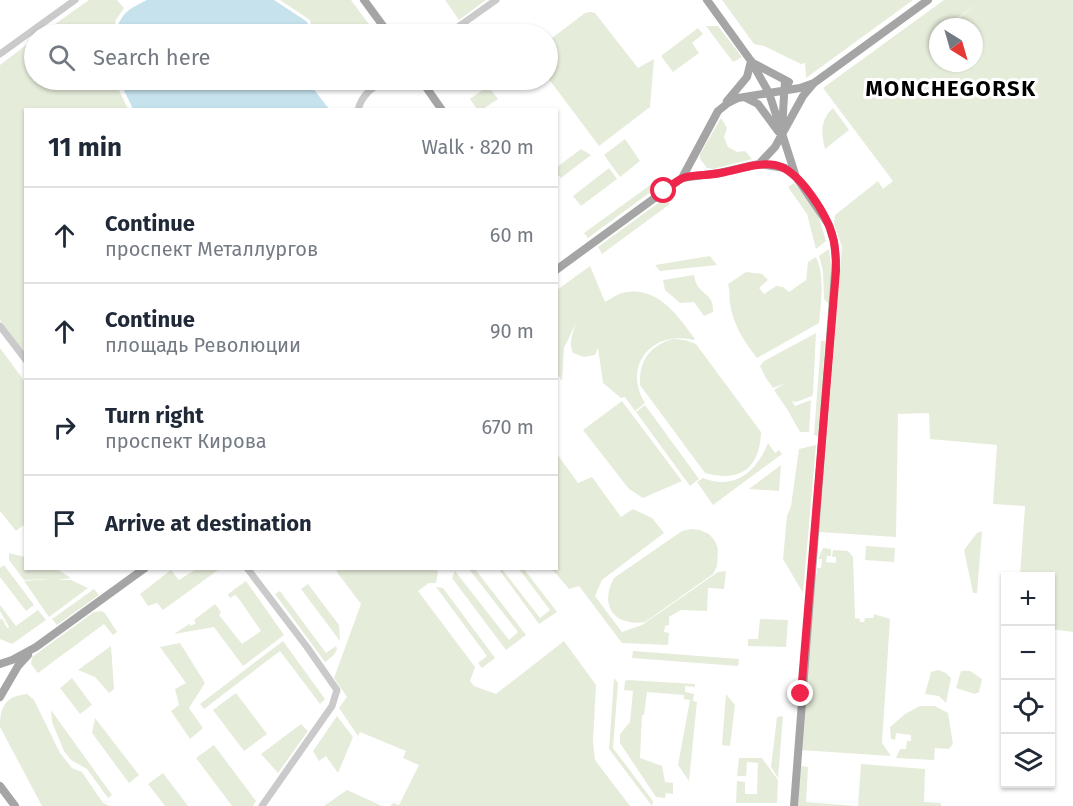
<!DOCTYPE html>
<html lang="en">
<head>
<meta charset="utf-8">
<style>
	body { margin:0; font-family:"Fira Sans",sans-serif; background:#f6f6f7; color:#1f2937 }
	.controls { position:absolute; right:18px; bottom:18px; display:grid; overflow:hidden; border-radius:0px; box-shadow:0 2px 4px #0004 }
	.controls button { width:54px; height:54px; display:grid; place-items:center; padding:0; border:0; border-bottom:2px solid #e0e1e3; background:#fff; color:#1f2937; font:30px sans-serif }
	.compass { position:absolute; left:929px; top:18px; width:54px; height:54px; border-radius:50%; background:#fff; box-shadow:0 2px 4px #0004; rotate:143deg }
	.stop { position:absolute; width:18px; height:18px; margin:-14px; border:4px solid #ef254c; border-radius:50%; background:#fff }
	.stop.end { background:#ef254c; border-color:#fff; box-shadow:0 2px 6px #0008 }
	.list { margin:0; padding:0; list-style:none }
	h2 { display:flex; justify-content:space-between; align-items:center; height:78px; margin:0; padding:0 24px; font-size:26px }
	h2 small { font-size:20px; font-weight:400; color:#747a83 }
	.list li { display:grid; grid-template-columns:39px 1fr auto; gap:18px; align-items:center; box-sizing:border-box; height:96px; padding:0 24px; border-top:2px solid #e0e1e3 }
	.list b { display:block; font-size:22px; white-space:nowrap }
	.list p { margin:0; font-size:20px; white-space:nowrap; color:#747a83 }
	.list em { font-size:20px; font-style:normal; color:#747a83 }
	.icon { flex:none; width:33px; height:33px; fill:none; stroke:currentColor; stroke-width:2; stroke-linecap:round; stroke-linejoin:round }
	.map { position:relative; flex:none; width:1073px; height:806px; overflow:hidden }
	.search { position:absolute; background:#fff; box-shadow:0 2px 4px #0004; left:24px; top:24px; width:534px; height:66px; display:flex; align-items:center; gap:15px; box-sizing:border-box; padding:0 21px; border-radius:33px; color:#747a83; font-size:22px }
	.panel { position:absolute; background:#fff; box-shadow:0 2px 4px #0004; left:24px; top:108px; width:534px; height:462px; border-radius:0px }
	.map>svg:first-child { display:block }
	.green { fill:#e6ecda; fill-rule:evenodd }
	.water { fill:#c5e2ed }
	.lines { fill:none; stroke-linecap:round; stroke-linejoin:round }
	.minor { stroke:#cacaca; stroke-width:7 }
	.major { stroke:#a5a5a5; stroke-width:8 }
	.route { stroke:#ef254c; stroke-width:8 }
	.labels { text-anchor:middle; stroke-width:6; stroke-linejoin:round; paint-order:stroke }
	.district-label { font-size:22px; font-weight:bold; letter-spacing:1.5px; fill:#000; stroke:#fff }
</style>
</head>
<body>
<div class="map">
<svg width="1073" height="806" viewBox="0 0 1073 806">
	<rect width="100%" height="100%" fill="#fff"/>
	<path class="green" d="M89,0H117L124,8L116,20L112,34H41Z
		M280,0H351L376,34H330L312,28L310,20Z
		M445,0H486L459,20Z
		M722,0H913L806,78L805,63L801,64L764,46L754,44Z
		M944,0H1073V632L1051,629L1050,576H1020L1025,506L993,504L997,445L930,439L929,413L898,414L896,537L819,532L842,247L834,224L835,215L878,181L883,189L893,181L823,88ZM980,2L947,27H974V63H938V33L935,35L938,32V27H945Z
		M590,12L595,13L638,68L654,59L650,107L599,146L548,78V41L585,13Z
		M706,26H718L742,57L733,62Z
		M698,28L703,34L692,43L699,53L673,72L661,56Z
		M34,39V80H114L128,109L26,110L25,354L0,320V65Z
		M488,86L498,99L483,109H477L470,99Z
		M833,108L849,130L825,149C821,133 820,120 833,108Z
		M721,118L727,128L724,137L728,147L737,152L745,151L752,159L713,169L707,168L700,159V154Z
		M625,139L640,161L620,177L604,155Z
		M581,149L591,155L561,178L557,174V167Z
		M609,168L617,179L581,206L573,196Z
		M653,183L656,188L588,238L584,233Z
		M794,183L817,212L826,241L816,249L807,214L788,187Z
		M665,198L670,204L602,254L598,247Z
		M829,249L832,275L829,304L824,299L823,271L819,256Z
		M710,256L717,265L660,271L655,265Z
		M816,257C825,276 821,302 819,323L757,358C744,341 733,325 730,303C729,296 730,291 728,284L746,272L762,274L768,280L759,288L764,294L776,286L783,287L789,292L806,280L808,262Z
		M590,266L605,302C611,299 617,294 622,293C657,284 678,316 695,339L693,340C652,330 622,366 645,403L635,411L625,397L621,398L603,383L598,348L595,355L584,357L573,353C568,342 573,333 576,323L564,348L562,381L557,374V290Z
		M694,275C697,297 714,290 713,312L704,316L694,302L680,303L665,290L663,280Z
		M816,333L813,393L812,396L796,402L792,401L795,406L811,400L809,432H800L787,409L774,390L784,384L773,388L766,378L760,366L764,361Z
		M673,339L685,340L696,344L761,432C760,468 740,483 705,473L640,385C639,361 649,346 673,339Z
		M821,341H825L819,436L814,435Z
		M0,348L25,382V524L16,531L0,511Z
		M622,401L682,481L643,498L629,489L583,430Z
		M645,405L699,479L690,486L636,412Z
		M768,443L775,453L779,450L782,454L713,505L697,482L703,478C735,491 757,471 768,443Z
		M816,445L803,593L783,559L787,516L791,506L799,449Z
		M557,454L578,483L592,477L621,517L633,509L652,518L664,533L602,580L595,596L622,632L642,625L718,572L726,571L724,589L708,588L707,611L681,610L669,617V625L665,626L664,632L669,633L668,645L622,643L579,586L569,589L552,569L556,568Z
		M781,465L779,491L749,489Z
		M691,529L700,530L709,534L715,541L718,549L717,566L713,574L645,622C614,627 599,605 614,578L682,531Z
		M982,531L977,593H973L964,550L977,533Z
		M866,546L895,548L894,562L865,560Z
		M823,548L831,549V556H827L826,562L836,563V557H832L833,550L848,551L853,557L855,618L860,619V622H864L865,618H873L874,614L890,619L882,743L891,756L801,750L814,575L817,574V568H821L822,559H818Z
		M9,553L25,557L26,568L57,569L71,578L58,580H71L88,588L49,617L24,581L49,579L24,580L9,560Z
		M4,565L34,605L26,611L0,577V568Z
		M198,568L217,569L218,570L163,610L157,603L148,606L140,594L171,570L179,580Z
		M339,568L436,569L438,572L436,583H429L418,591L475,667L470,681L474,686L496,694L564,641L596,685L593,741L595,760L630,806H390L393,803L399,805L419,765L403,758L406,751L360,732L358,736L339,708L347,697L334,678L361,604L336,571Z
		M469,569H475L526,635L506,650L452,578L455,571L509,640L518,632Z
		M502,569L540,618L550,610L519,569H524L557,612L539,624L500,571Z
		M246,581L284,635L243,666L214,627L174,634L189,624L191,626L196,623L194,620L215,604L221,612L219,615L242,644L261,631L239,599L235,595L230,598L228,594Z
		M308,584L339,625L340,641L301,589Z
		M436,587L443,588L495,658L482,668L478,663L487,656Z
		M94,589L99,595L57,625L52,619Z
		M280,591L326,653L336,646L337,649L334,655L325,662L275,594Z
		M0,605L16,626L38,610L46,620L12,644L0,639V620L2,618L7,628L9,627L0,611Z
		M101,611L105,613L117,632L113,635L104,624L38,673L31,664L32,657L94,612Z
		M760,619L788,620L786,647L748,646V639H758Z
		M283,641L325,699L320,704L280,651L204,709L200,704Z
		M180,643L205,683L189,708L203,728L190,739L171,711L179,705L175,689L186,683L160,647Z
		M111,646L114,689L109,693L95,677L78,670Z
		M633,651L739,659L738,666L632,658Z
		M938,670L946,673L951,678L946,703L939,696L925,694L931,672Z
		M961,671H970L982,679L979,692L975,694L956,688Z
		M72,678L92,705L80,714L60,688Z
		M614,678L618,683L613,748L653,801L652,806L609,749Z
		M628,680L695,684V687L685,686V692L694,694L693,701L697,702L689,781L678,765L690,700L684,699V695L647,692L644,715H642L640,758L662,766L665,782L673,783V794L666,793L665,798L656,797L620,743V734L630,722L633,691L624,690L625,681Z
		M236,693L267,734L244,751L213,710Z
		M27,694L34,700L60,753L72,768L82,772L103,803L110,806H42L0,727C0,706 6,696 27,694Z
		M726,694L735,705L730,746L722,745Z
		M920,706H935L948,713L953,744L949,749L935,748L934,760L896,758L900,749H906L907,741H911V735L896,733L895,740L891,739L890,727L905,714Z
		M51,710L112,795L108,798L87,769L71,760L64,751L52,722Z
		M337,716L353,737L338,773L326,756L319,761L313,751Z
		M783,716L778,778L771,767L777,717Z
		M95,718L139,775L129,783L92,733Z
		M301,724L308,731L278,773L261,754Z
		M214,745L256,801L253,806H232L196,758Z
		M739,758H762L778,780L777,803H736L737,781L745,782V794H757L758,763L747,762L746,776H737Z
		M861,764L925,769L924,802L941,803V806H858Z
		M800,766L808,767L806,802L856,806H798Z
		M163,773L188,806H165L148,784Z
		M347,790L382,806H324Z"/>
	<path class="water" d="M147,0H274L306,21L314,33L322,34H115C122,12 127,10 147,0Z
		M119,80H312L309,83L329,109H133Z"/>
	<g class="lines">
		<path class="minor" d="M448,34L496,0
			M0,54L75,0
			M358,110C362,94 372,88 385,80
			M0,326L26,360
			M247,568L307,647L337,690L332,706L262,806"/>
		<path class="major" d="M364,0L389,34
			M707,0L751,61L769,93L795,174
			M753,63L789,82
			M421,80L442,110
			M746,98L758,104L778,131
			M727,101L747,77L751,61
			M782,129L785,80
			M759,164L785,168L796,177L829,225L834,241L836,260L794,806
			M682,178L719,173L759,164L775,147L803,96L814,83L928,0
			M556,270L682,178L718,111L728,103L738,98L800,88L814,83
			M0,664L12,660L36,647L145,568
			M0,697L18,666L28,655
			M0,786L15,806"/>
	</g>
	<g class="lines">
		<path class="route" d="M664,191C670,187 677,180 683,178C695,174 708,176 720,173C738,170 756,162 775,165C799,169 828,216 833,238C836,249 836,260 836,271L801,694"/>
	</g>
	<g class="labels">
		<g class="district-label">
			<text x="951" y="96">MONCHEGORSK</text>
		</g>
	</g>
</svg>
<div class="controls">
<button>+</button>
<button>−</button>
<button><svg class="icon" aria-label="locate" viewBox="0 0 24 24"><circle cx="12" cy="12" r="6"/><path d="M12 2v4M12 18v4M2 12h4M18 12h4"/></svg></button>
<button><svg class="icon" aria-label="layers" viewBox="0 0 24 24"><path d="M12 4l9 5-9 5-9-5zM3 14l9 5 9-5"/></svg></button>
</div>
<svg class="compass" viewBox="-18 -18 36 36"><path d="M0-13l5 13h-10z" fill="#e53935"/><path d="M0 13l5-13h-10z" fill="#747a83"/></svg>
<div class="stop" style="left:664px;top:191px"></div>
<div class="stop end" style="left:801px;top:694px"></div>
<div class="search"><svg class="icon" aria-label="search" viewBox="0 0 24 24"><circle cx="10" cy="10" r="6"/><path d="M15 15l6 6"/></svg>Search here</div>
<section class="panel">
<h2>11 min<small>Walk · 820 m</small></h2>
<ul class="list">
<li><svg class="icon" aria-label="ahead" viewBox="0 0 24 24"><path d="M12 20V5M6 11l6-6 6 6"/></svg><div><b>Continue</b><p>проспект Металлургов</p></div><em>60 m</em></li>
<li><svg class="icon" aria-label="ahead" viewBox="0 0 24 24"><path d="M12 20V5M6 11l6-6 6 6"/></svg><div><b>Continue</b><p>площадь Революции</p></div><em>90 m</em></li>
<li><svg class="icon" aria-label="right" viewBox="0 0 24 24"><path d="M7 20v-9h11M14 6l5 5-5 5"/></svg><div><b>Turn right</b><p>проспект Кирова</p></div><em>670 m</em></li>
<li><svg class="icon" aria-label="arrive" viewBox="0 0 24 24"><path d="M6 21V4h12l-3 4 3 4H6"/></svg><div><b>Arrive at destination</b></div></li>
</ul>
</section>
</div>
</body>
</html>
